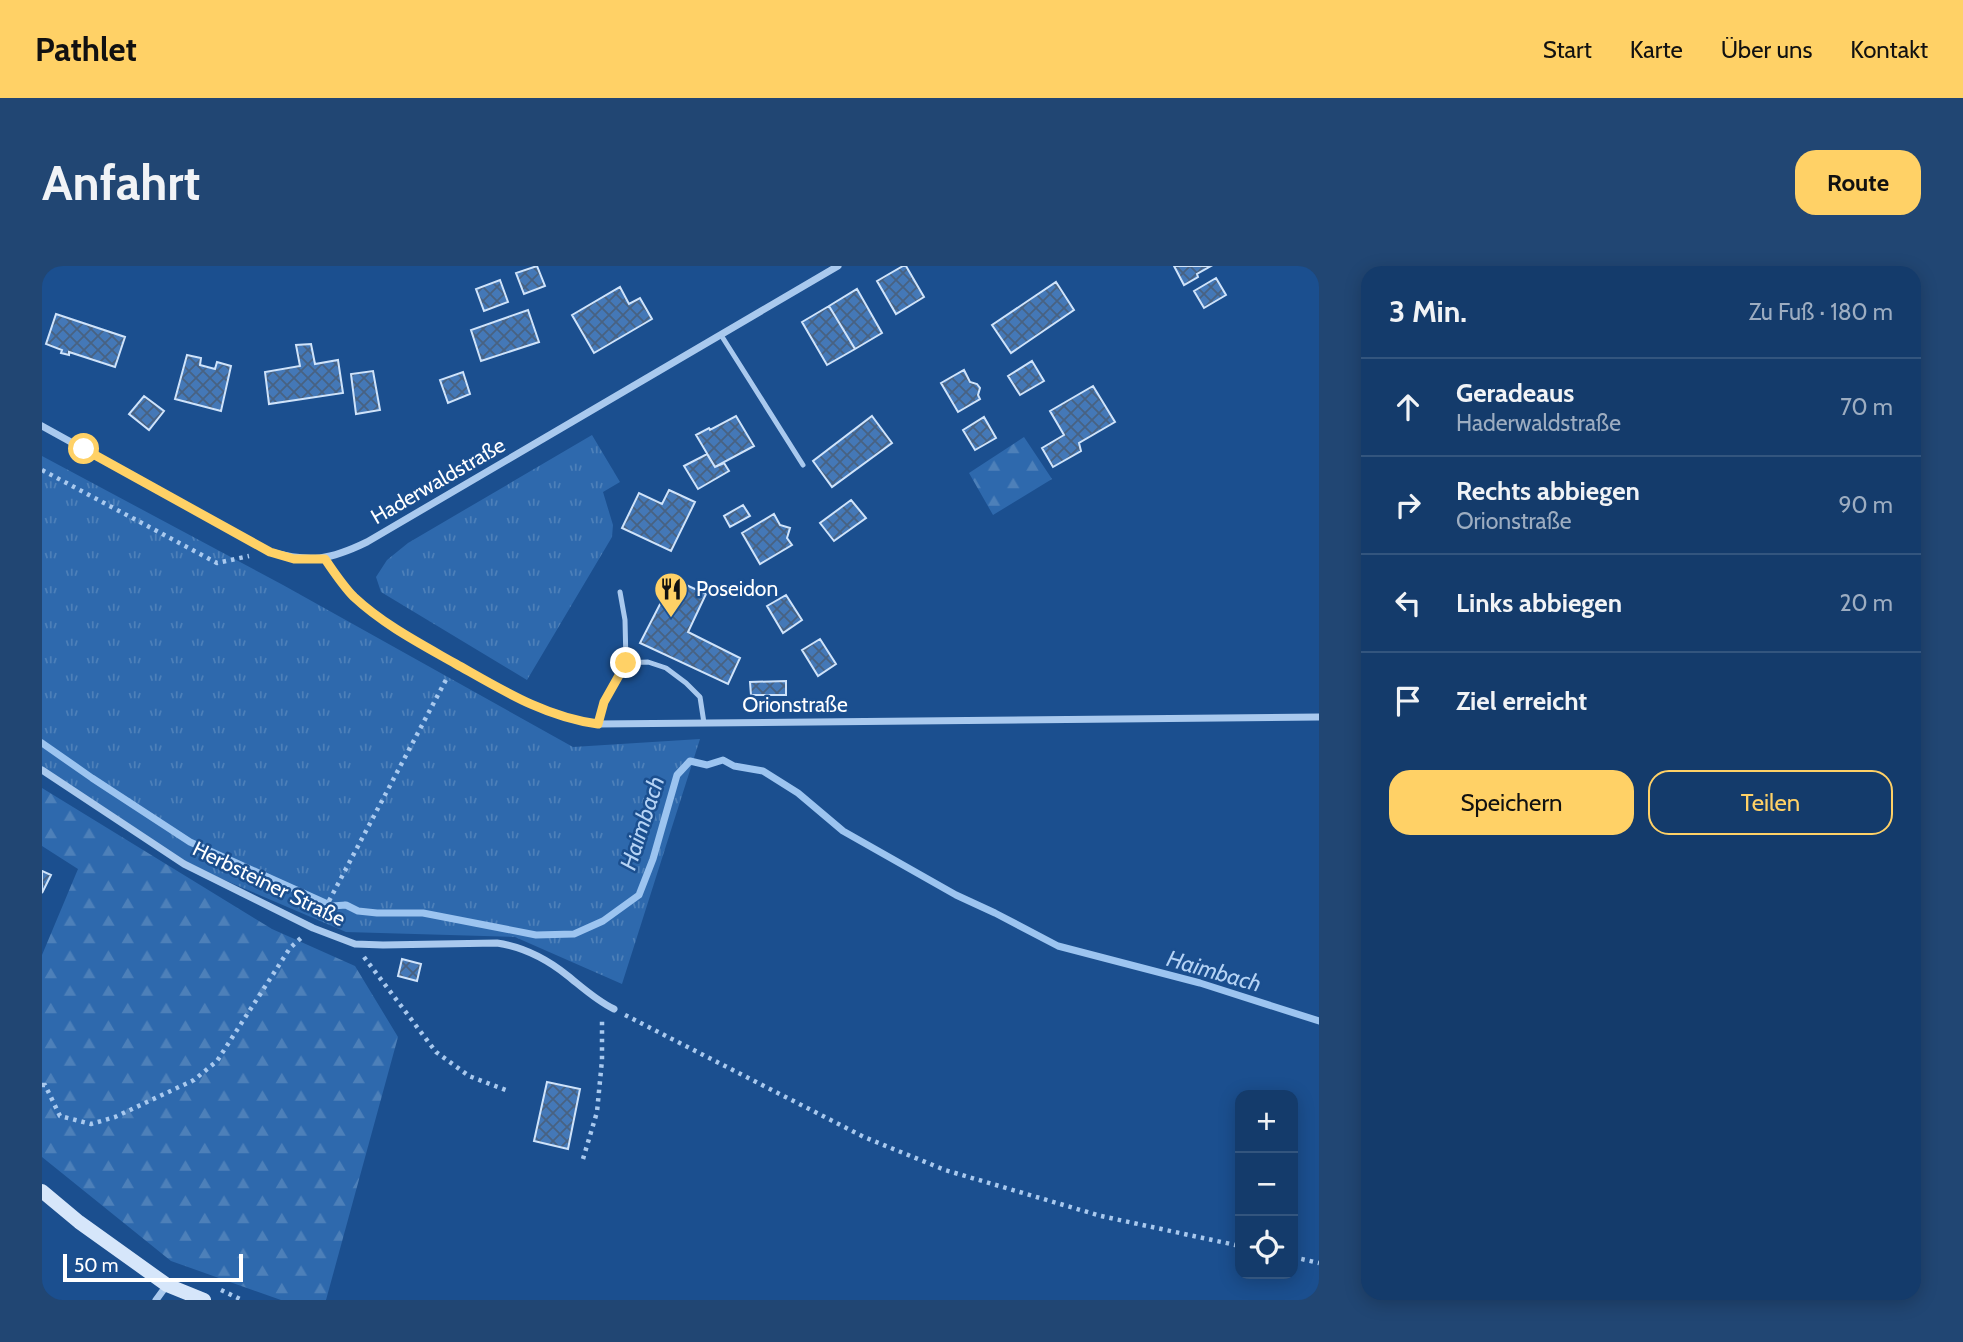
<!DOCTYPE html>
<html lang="de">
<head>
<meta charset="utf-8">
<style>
	body { margin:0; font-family:Cabin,sans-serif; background:#214673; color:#f1f3f6 }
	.controls { position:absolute; right:21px; bottom:21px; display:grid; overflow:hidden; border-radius:14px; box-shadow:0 4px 18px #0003 }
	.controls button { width:63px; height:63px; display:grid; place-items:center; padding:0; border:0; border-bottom:2px solid #33557e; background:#143b6b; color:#f1f3f6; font:35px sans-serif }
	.scale { position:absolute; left:21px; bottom:18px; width:180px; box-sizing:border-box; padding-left:7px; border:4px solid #fff; border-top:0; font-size:19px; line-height:24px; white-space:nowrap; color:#fff; -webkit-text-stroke:5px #1b4f8f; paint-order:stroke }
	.stop { position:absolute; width:21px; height:21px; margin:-16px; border:5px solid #ffd166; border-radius:50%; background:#fff }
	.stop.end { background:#ffd166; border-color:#fff; box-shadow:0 2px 7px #0008 }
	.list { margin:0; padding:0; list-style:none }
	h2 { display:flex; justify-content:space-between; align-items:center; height:91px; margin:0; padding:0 28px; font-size:30px }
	h2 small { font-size:23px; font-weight:400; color:#9dadc1 }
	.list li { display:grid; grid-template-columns:46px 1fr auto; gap:21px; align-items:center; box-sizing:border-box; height:98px; padding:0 28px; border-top:2px solid #33557e }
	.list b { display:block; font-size:26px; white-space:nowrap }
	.list p { margin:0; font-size:23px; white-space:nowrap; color:#9dadc1 }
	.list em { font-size:23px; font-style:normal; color:#9dadc1 }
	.actions { display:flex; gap:14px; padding:21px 28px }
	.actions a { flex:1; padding:16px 0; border:2px solid #ffd166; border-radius:21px; text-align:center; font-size:24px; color:#ffd166 }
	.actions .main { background:#ffd166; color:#111 }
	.icon { flex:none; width:38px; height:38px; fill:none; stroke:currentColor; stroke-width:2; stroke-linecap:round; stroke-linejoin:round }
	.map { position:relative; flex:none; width:1277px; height:1034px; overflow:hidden; border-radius:21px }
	header { display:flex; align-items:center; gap:42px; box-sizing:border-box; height:98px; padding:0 35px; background:#ffd166; color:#111 }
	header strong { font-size:33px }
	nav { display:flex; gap:38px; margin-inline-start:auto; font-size:24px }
	.intro { display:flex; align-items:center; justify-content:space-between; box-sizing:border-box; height:168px; padding:0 42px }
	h1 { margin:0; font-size:49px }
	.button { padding:18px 32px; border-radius:21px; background:#ffd166; color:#111; font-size:24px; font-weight:700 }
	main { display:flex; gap:42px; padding:0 42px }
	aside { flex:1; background:#143b6b; border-radius:21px; box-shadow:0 4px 18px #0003 }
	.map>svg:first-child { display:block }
	.grass { fill:url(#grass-tufts) }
	.forest { fill:url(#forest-firs) }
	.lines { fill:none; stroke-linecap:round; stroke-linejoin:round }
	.stream { stroke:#9cc4f0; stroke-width:7 }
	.building { fill:url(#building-cross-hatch); stroke:#cfe3fa; stroke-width:2 }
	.path { stroke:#a9c9ee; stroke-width:4.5; stroke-dasharray:3.5 5; stroke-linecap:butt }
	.service { stroke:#a9c9ee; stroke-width:5 }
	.minor { stroke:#a9c9ee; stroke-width:7 }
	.secondary { stroke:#d6e6fa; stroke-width:14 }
	.route { stroke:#ffd166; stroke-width:9 }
	.labels { text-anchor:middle; stroke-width:5; stroke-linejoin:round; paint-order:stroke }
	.street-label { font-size:21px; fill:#fff; stroke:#1b4f8f }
	.poi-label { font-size:21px; fill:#fff; stroke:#1b4f8f; text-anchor:start }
	.water-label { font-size:23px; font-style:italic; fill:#b5d3f5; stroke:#1b4f8f }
</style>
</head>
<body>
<header>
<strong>Pathlet</strong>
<nav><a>Start</a><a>Karte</a><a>Über uns</a><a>Kontakt</a></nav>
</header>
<div class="intro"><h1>Anfahrt</h1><a class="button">Route</a></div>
<main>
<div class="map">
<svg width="1277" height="1034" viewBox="0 0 1277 1034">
	<defs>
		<pattern id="grass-tufts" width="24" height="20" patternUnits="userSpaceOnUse" patternTransform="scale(1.75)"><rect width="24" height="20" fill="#2e69ad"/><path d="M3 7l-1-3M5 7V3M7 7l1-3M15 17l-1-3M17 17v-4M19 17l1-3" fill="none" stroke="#4d80b9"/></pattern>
		<pattern id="forest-firs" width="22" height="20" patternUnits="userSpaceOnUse" patternTransform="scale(1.75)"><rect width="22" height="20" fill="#2e69ad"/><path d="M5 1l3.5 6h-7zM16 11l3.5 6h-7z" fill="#4d80b9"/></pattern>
		<pattern id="building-cross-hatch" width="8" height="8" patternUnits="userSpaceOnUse" patternTransform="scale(1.75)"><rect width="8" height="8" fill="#4478b7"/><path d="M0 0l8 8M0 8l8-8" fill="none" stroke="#486282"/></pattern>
	</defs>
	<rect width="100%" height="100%" fill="#1b4f8f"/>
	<path class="grass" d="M550,169L578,216L561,226L571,259L570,271L485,414L339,326L334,311L345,294L366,277Z
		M0,190L241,319L531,481L658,473L580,718L473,671L304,666L138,595L0,505Z"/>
	<path class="forest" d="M982,171L1010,213L951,249L927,207Z
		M0,522L230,663L313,700L356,771L284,1034H239L129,995L0,891V689L36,603L0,580Z"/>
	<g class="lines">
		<path class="stream" d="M0,477L50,512L148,576L290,640L304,639L316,645L335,647H381L494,669L532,668L561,655L597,629L611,593L635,509L648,495L665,499L681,494L692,500L721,505L756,527L801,565L914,629L953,647L1016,680L1158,717L1277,755"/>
	</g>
	<path class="building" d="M495,0L503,20L482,28L474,7Z
		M861,0H864L882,31L854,48L835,15Z
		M1132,0H1169L1155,8L1156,11L1142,19Z
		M1174,12L1184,29L1162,42L1152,25Z
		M458,14L466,36L442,45L434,23Z
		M1014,16L1032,44L969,87L950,59Z
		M578,21L587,38L598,32L610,53L552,87L530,49Z
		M815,23L840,67L813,83L787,40Z
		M787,40L813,83L785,99L760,56Z
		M486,44L497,76L439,95L429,64Z
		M14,48L83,71L73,101L27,86V89L19,87L20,84L4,78Z
		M269,78L273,98L296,94L301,127L227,138L223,106L258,100L254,79Z
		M145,89L159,92L158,99L173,103L175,96L189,100L179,145L133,133Z
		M990,95L1002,115L978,129L966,110Z
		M922,104L928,116L935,118L938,122L936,129L938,133L916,146L899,117Z
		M331,105L338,144L314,148L309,108Z
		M421,106L428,128L406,137L398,114Z
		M1051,120L1073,156L1037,177L1039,185L1011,201L1000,182L1022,169L1008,145Z
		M102,130L122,145L107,164L87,148Z
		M694,150L712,180L673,201L654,169L667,162L668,164Z
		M830,150L850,177L790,221L771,195Z
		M942,151L954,172L933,184L921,164Z
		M665,188L673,201L682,197L687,205L656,223L642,200Z
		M627,224L653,236L629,285L580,262L597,227L620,238Z
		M809,234L824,252L792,275L778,257Z
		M701,239L708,250L688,261L682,250Z
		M732,248L738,259L748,262L745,272L750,279L718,298L700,267Z
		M631,313L664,328L646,366L698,392L686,418L598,377Z
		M744,329L760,354L741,367L725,340Z
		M778,373L794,398L776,410L760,384Z
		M744,415V429H709L708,416Z
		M0,605L9,609L0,627Z
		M360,693L379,698L375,715L356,710Z
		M505,816L538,823L526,883L492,875Z"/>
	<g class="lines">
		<path class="path" d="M0,204L175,297L207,290
			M279,650L406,410
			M322,691L394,786L427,810L464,824
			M583,749L822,871L903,904L1059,950L1198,980
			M0,819H3L18,850L49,858L73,851L152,814L175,795L248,682L259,672
			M541,893L555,846L560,794V752
			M1251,991L1277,997
			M179,1024L200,1034"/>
		<path class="service" d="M679,69L761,199
			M584,397L606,396L624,402L644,417L658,431L662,457
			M556,458L562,437L584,397L583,354L578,326"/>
		<path class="minor" d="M0,160L228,286C269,297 288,294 325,276L796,0
			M283,293C292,306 301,320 312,331C343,359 379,378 414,398C460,424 503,451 556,458L1277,451
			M0,504L142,598L271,662L313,678L341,679L455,677C482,681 505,693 526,710C541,722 555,735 572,743
			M114,1034L125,1019"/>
		<path class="secondary" d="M0,925L37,956L125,1019L162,1034"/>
	</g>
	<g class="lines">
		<path class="route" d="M42,183L228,286L252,293H283C292,306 301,320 312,331C342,359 379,378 414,398C460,424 503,451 556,458L562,436L584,397"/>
	</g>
	<defs>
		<g id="restaurant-pin" transform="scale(1.75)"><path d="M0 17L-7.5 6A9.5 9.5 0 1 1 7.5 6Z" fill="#ffd166" stroke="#1b4f8f"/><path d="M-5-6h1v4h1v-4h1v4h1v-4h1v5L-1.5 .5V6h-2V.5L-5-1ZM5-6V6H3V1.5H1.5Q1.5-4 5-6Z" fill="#111"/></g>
	</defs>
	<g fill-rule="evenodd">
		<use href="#restaurant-pin" x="629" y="323"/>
	</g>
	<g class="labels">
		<g class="street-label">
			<text transform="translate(396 215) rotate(-30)" y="7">Haderwaldstraße</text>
			<text x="753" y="446">Orionstraße</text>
			<text transform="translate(227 618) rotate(26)" y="7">Herbsteiner Straße</text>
		</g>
		<g class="poi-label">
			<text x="654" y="330">Poseidon</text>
		</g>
		<g class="water-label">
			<text transform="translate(600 557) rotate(-72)" y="8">Haimbach</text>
			<text transform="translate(1172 705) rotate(16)" y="8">Haimbach</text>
		</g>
	</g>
</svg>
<div class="controls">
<button>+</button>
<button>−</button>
<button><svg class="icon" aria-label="locate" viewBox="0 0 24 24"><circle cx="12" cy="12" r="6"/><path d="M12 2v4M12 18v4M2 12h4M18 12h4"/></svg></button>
</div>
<div class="scale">50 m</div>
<div class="stop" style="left:42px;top:183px"></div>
<div class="stop end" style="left:584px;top:397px"></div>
</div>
<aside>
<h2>3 Min.<small>Zu Fuß · 180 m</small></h2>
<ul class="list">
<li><svg class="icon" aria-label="ahead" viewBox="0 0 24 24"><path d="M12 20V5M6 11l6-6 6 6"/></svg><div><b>Geradeaus</b><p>Haderwaldstraße</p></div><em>70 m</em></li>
<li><svg class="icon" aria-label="right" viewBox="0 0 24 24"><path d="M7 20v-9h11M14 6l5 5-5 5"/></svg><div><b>Rechts abbiegen</b><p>Orionstraße</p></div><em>90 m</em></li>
<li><svg class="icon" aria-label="left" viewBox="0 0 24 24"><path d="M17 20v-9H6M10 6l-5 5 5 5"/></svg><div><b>Links abbiegen</b></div><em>20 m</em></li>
<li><svg class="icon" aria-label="arrive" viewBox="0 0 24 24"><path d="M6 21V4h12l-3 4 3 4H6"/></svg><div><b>Ziel erreicht</b></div></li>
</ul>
<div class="actions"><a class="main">Speichern</a><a>Teilen</a></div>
</aside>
</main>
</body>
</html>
